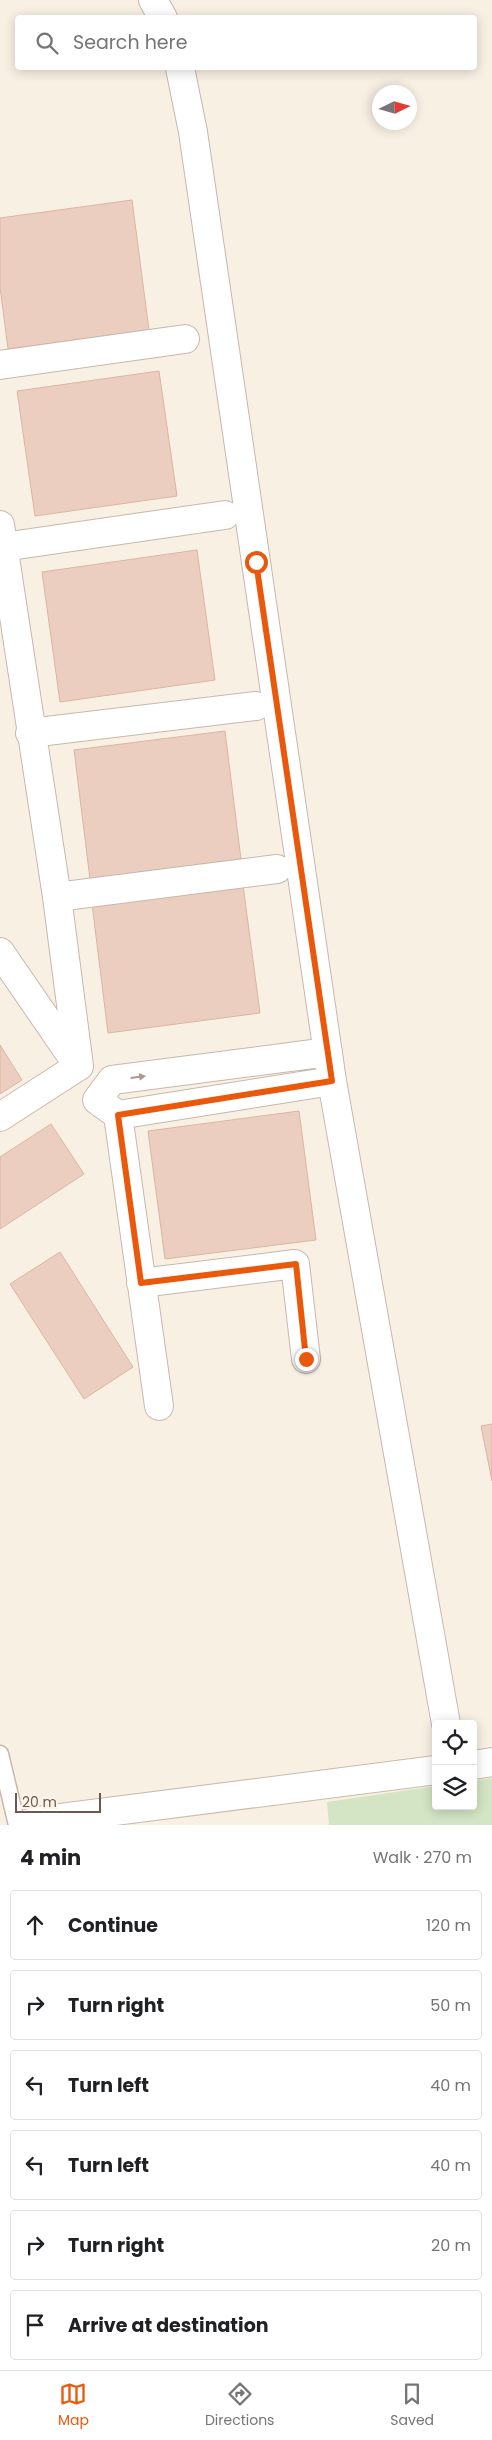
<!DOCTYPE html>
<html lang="en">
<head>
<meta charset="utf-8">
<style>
	body { margin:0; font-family:Poppins,sans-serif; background:#f2f2f2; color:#202124 }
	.controls { position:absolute; right:15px; bottom:15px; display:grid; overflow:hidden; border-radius:5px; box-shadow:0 2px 12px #0003 }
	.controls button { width:45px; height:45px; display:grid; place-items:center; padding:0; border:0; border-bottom:1px solid #e0e0e0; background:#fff; color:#202124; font:25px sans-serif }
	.compass { position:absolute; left:372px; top:85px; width:45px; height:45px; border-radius:50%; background:#fff; box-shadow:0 2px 12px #0003; rotate:85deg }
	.scale { position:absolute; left:15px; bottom:12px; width:86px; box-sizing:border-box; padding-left:5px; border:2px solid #6e574d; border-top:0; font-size:14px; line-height:18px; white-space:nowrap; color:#6e574d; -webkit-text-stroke:4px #fdf4e9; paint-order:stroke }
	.stop { position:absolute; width:15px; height:15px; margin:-11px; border:4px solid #ea580c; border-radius:50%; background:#fff }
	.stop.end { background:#ea580c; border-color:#fff; box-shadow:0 1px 5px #0008 }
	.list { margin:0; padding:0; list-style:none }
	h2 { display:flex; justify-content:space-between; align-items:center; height:65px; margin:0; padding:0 20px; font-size:21px }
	h2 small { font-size:16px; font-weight:400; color:#757577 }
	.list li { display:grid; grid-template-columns:32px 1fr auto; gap:15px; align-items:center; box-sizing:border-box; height:70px; margin:0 10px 10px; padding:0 10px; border:1px solid #e0e0e0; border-radius:5px }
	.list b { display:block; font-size:19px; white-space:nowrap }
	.list em { font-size:16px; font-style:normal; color:#757577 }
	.icon { flex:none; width:28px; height:28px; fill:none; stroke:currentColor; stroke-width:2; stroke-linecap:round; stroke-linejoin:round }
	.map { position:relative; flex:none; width:492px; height:1825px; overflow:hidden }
	.search { position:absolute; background:#fff; box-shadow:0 2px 12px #0003; left:15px; right:15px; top:15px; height:55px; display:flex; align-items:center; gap:12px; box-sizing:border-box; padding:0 18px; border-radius:5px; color:#757577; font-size:19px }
	.sheet { height:545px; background:#fff }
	nav { display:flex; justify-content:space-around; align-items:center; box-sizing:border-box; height:70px; border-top:1px solid #e0e0e0; background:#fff; font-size:14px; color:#757577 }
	nav a { display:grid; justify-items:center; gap:2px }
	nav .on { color:#ea580c }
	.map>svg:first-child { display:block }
	.green { fill:#d3e5c4 }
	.building { fill:#ebcebf; stroke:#dcb5a1 }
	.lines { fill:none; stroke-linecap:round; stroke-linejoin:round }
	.lane-casing { stroke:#c8b7ac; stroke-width:19 }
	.street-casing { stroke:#c8b7ac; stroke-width:30 }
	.secondary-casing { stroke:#cdb9ac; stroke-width:30 }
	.lane { stroke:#fff; stroke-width:16 }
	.street { stroke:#fff; stroke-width:28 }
	.secondary { stroke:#fff; stroke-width:28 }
	.oneway { fill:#a89a94 }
	.route { stroke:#ea580c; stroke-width:6 }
</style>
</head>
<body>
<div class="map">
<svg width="492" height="1825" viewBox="0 0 492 1825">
	<rect width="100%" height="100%" fill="#f9f0e4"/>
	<path class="green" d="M492,1778V1825H329L327,1802L436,1786V1806H473V1781Z"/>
	<path class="building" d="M132,200L149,330L8,349L0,287V218Z
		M159,371L177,496L35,516L17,391Z
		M197,550L215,680L60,702L42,572Z
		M225,731L241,859L90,879L74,750Z
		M243,885L260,1013L108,1033L92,904Z
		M0,1045L22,1080L0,1094Z
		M299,1111L316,1240L165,1259L148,1131Z
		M51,1124L84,1174L0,1229V1157Z
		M60,1252L133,1367L84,1399L10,1284Z
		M492,1424V1481L481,1426Z"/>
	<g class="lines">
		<g class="lane-casing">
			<path id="lane" d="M0,1754L17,1825"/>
		</g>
		<g class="street-casing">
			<path id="street" d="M153,0L163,18
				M180,68L193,132L332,1081L446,1724
				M0,365L185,339
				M0,525L57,897L79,1066
				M3,547L225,515
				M30,733L256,706
				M57,897L277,869
				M0,952L75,1061
				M328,1052L112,1080L97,1100L118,1115L332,1081
				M118,1115L159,1406
				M0,1117L79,1066
				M141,1283L295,1264L306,1359"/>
		</g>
		<g class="secondary-casing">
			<path id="secondary" d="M473,1765L492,1762
				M24,1825L37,1821L436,1770"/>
		</g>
		<use href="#lane" class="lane"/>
		<use href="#street" class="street"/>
		<use href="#secondary" class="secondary"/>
	</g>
	<defs><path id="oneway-solid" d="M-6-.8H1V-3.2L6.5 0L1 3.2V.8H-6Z" transform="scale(1.25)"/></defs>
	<use class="oneway" href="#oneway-solid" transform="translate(138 1077) rotate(-7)"/>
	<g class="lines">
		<path class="route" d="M256,562L332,1081L118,1115L141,1283L296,1264L306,1359"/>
	</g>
</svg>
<div class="controls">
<button><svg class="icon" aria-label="locate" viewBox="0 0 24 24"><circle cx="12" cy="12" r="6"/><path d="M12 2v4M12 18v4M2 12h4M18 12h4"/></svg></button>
<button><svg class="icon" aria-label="layers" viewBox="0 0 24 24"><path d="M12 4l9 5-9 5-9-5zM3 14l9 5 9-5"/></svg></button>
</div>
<svg class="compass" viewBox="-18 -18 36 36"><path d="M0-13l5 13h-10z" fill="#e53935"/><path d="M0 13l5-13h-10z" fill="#757577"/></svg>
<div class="scale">20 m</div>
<div class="stop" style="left:256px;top:562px"></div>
<div class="stop end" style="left:306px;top:1359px"></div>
<div class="search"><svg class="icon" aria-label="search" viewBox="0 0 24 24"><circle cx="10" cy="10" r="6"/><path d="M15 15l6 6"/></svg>Search here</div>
</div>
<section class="sheet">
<h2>4 min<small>Walk · 270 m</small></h2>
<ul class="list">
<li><svg class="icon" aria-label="ahead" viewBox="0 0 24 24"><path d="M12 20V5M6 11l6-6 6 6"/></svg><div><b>Continue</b></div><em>120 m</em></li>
<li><svg class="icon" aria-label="right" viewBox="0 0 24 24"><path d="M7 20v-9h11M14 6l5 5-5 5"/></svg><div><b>Turn right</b></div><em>50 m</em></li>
<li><svg class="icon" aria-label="left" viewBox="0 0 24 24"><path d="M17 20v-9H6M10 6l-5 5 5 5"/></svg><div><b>Turn left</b></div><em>40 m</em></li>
<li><svg class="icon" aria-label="left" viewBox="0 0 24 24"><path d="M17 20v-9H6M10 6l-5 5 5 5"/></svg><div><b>Turn left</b></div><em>40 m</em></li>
<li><svg class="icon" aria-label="right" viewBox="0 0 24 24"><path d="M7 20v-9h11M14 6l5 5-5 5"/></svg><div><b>Turn right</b></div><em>20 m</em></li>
<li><svg class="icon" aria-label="arrive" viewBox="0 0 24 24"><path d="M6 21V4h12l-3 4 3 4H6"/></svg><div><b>Arrive at destination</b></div></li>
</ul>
</section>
<nav>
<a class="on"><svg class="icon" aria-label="map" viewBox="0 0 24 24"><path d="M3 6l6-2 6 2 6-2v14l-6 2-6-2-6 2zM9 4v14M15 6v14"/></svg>Map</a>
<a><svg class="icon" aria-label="directions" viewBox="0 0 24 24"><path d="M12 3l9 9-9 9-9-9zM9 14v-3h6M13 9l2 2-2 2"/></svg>Directions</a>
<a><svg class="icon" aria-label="saved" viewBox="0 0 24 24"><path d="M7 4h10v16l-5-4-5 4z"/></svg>Saved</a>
</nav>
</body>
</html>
